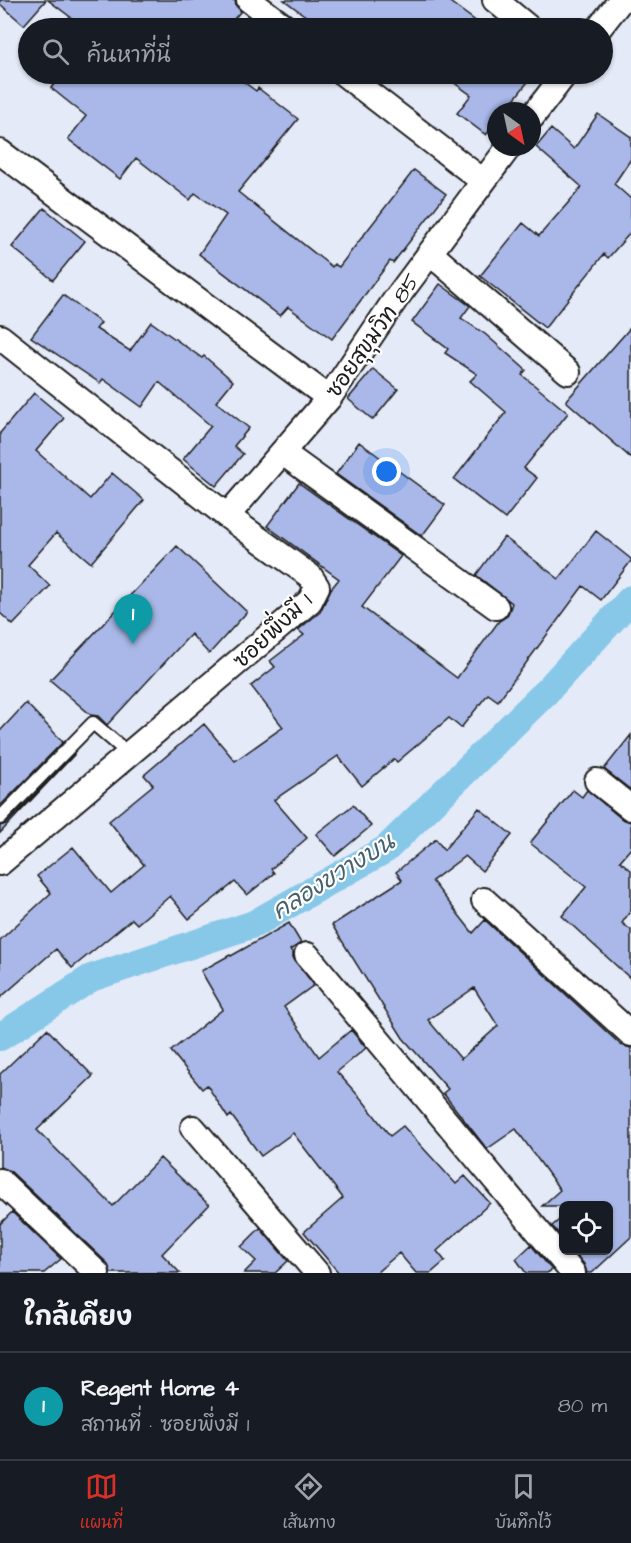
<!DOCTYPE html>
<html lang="th">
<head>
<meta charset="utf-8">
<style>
	body { margin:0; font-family:"Architects Daughter","Playpen Sans Thai",sans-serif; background:#242831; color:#f1f3f6 }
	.controls { position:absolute; right:18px; bottom:18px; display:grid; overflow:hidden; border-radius:9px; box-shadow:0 2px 4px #0004 }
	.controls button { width:54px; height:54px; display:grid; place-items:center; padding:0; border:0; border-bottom:2px solid #363941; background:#171b24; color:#f1f3f6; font:30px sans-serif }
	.compass { position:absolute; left:487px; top:102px; width:54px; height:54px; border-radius:50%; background:#171b24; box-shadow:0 2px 4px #0004; rotate:147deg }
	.you { position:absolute; left:387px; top:472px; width:21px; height:21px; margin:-15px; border:4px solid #fff; border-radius:50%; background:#1a73e8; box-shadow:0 0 0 9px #1a73e833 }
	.badge { display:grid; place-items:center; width:39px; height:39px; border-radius:50%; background:#d93025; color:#fff; font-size:20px; font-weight:700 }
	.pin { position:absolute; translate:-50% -50px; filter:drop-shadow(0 2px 3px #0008) }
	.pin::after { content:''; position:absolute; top:32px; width:21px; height:18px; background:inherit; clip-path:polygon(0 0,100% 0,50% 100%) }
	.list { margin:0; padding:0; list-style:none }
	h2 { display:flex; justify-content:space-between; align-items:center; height:78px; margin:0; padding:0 24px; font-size:26px }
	h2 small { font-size:20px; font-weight:400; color:#9ea1a6 }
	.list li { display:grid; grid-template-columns:39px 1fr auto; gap:18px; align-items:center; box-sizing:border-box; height:108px; padding:0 24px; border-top:2px solid #363941 }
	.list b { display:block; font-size:22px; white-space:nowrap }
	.list p { margin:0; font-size:20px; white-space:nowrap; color:#9ea1a6 }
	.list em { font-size:20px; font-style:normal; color:#9ea1a6 }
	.icon { flex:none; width:33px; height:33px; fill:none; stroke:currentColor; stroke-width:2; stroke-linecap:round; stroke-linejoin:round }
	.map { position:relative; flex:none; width:631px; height:1273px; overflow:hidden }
	.search { position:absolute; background:#171b24; box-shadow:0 2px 4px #0004; left:18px; right:18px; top:18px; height:66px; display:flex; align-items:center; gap:15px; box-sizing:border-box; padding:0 21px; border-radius:33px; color:#9ea1a6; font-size:22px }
	.sheet { height:186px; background:#171b24 }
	nav { display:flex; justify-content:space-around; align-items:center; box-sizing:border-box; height:84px; border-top:2px solid #363941; background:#171b24; font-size:16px; color:#9ea1a6 }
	nav a { display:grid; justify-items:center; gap:3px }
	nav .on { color:#d93025 }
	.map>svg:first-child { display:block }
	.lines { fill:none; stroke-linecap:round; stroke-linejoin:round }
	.canal { stroke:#87c8e8; stroke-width:28 }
	.building { fill:#a9b8e8; stroke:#1c1c1c; stroke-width:1.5; fill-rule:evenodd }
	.service-casing { stroke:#1c1c1c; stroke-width:16 }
	.minor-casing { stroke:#1c1c1c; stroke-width:28 }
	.service { stroke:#fff; stroke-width:12 }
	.minor { stroke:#fff; stroke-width:24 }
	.labels { text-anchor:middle; stroke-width:4.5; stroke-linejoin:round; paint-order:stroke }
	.street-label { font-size:22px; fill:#1c1c1c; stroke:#fff }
	.water-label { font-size:24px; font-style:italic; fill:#47616e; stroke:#fff }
</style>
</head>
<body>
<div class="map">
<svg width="631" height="1273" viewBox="0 0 631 1273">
	<rect width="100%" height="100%" fill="#e5eaf8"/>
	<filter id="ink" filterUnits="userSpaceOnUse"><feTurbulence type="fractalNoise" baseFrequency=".0167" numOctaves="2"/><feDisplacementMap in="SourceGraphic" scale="12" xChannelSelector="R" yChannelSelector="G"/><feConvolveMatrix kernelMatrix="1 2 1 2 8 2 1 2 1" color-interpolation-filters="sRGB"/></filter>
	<g filter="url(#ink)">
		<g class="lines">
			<path class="canal" d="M0,1037L91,978L254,924L386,849L545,693L631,599"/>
		</g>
		<path class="building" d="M0,0H46L24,25L0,4Z
			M48,0H235L236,6L241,11L226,28H85Z
			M284,0H447L485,28H322Z
			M62,74H233L256,91L258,88L298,119L238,192L332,267L334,264L339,267L414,170L446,194L393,263L390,261L332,339L288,307L280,316L199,254L226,215L195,193L190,200L136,158L120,179L68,139L86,116L51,88Z
			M442,74H534L505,111H496V122L486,135L457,113L471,95Z
			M598,114L631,137V159L614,184L631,199V232L608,258L604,254L545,328L480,276L523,223L539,236L582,187L536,147L551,129L574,149Z
			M44,208L85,241L53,280L12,247Z
			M440,284L470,306L461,318L485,334L526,370L522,375L568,413L524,468L537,478L505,519L454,479L506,412L470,381L477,374L445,353L448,349L412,322Z
			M63,295L101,323L96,329L130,351L151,322L202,358L204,356L233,381L216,402L249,428L234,446L243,454L216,486L183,459L211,426L159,382L142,407L103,379L100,383L31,337Z
			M631,327V458L566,401Z
			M373,369L398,389L373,420L348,399Z
			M34,393L64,418L36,451L90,499L112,473L144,500L91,563L56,533L28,565L50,586L13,625L0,613V433Z
			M359,442L445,505L422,536L336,474Z
			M299,483L401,556L362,607L457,678L499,621L507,616L510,609L512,603L476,575L504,537L559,579L596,531L631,559V561L601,600L583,586L498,701L488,694L461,728L449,718L397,762L394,759L362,786L338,756L274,800L307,838L271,869L274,873L247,895L235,882L189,919L170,896L137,924L132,919L72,968L56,949L0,998V940L51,893L37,876L73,847L111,893L144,865L109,821L153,785L144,775L204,724L235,761L283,727L251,686L275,667L270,661L304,635L298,630L320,612L331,589L339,579L267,526Z
			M177,546L247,612L209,654L191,634L107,725L98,716L91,715L50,680Z
			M26,703L63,742L0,806V731Z
			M631,735V790L604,769Z
			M74,754V755L0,833V826L6,824Z
			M573,790L582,797L587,790L622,819L631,822V848L620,861L631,870V910L622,923L631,930V979L562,916L586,887L530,843Z
			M353,805L371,826L335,856L316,834Z
			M479,808L512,835L482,871L465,856L432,881L473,933L485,920L621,1045L631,1048V1237L592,1273H587L584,1264L573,1251H609V1206H542L560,1190L516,1129L487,1149L443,1093L448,1089L403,1038L332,925L402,880L396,872L436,839L444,850ZM474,988L498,1026L461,1059L428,1020Z
			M289,923L301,943L290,950L293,953V958L314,985L284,1007L319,1057L351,1030L366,1048L337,1072L364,1102L390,1136L403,1126L456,1184L465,1176L490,1203L437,1251L445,1261L431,1273H416L399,1253L376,1273H339L304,1232L343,1198L293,1133L261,1156L231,1115L228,1118L207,1085L202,1089L171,1051L223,1009L201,971L230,955L231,956Z
			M47,1029L93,1076L37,1130L113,1206L160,1158L209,1205L162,1254L180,1273H111L107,1263L10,1171L0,1167V1074Z
			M12,1212L61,1259L44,1273H0V1224Z
			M564,1216V1239L552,1226Z
			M260,1228L288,1261L275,1273H244L256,1261L241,1247Z
			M531,1245L552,1270L547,1273H526L516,1259Z"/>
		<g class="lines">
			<g class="service-casing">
				<path id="service" d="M0,818L93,723L130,755"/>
			</g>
			<g class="minor-casing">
				<path id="minor" d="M249,0L286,28
					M495,0L529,28
					M599,28L621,0
					M344,74L483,181
					M532,117L565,74
					M0,152L329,398
					M430,253L568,372
					M0,337L227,516L310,576L317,587L310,601L0,863
					M283,453L496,607
					M227,516L329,398L395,300L509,147
					M597,781L631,808
					M484,900L631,1034
					M307,955L573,1273
					M193,1128L317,1273
					M0,1181L97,1273"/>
			</g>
			<use href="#service" class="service"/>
			<use href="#minor" class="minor"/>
		</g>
	</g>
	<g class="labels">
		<g class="street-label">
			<text transform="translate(372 335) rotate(-55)" y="8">ซอยสุขุมวิท 85</text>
			<text transform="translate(272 630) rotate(-43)" y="8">ซอยพึ่งมี 1</text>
		</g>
		<g class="water-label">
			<text transform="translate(333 876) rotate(-32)" y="8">คลองขวางบน</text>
		</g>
	</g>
</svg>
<div class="controls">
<button><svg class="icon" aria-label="locate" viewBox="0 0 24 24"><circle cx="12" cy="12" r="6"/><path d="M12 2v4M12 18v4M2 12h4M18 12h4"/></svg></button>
</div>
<svg class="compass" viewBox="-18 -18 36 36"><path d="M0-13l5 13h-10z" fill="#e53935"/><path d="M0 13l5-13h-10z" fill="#9ea1a6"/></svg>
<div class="you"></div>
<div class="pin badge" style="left:133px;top:644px;background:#0f9aa8">1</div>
<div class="search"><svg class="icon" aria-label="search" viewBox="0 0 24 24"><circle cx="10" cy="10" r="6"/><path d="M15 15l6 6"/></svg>ค้นหาที่นี่</div>
</div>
<section class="sheet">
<h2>ใกล้เคียง<small></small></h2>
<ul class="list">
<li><span class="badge" style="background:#0f9aa8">1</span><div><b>Regent Home 4</b><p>สถานที่ · ซอยพึ่งมี 1</p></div><em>80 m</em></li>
</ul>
</section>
<nav>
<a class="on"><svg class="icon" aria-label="map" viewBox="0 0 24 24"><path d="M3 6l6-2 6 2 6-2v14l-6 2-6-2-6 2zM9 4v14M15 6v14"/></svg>แผนที่</a>
<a><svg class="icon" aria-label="directions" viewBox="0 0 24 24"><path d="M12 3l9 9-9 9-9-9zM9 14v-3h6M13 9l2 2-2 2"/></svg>เส้นทาง</a>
<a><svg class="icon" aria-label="saved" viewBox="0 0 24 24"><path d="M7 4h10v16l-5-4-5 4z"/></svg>บันทึกไว้</a>
</nav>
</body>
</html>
